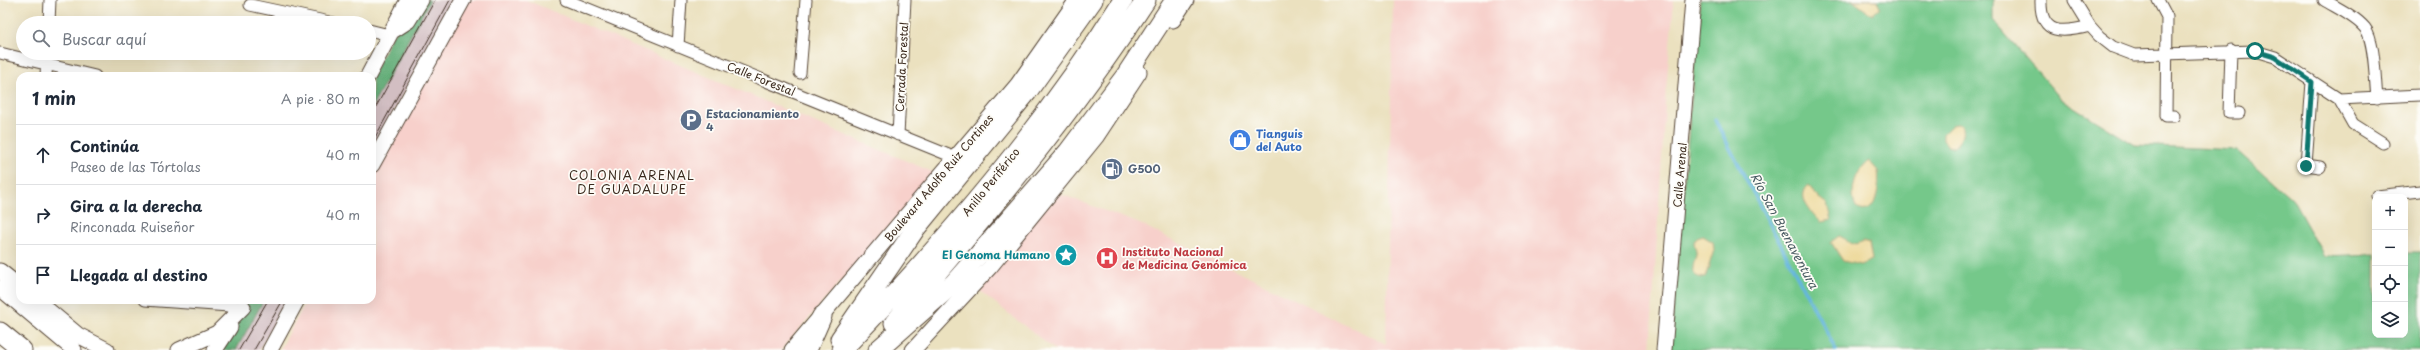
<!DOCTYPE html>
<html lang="es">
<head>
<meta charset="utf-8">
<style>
	body { margin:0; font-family:"Playpen Sans",sans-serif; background:#f6f6f7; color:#1f2937 }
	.controls { position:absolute; right:12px; bottom:12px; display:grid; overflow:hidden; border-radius:8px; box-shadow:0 4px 16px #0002 }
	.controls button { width:36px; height:36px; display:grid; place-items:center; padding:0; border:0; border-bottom:1px solid #e0e1e3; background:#fff; color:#1f2937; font:20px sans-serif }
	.stop { position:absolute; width:12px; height:12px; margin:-9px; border:3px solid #0f766e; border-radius:50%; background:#fff }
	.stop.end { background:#0f766e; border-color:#fff; box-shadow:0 1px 4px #0008 }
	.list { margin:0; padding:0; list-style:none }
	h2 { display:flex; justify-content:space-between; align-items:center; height:52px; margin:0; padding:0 16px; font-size:17px }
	h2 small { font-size:13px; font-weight:400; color:#747a83 }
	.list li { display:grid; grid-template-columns:26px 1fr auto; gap:12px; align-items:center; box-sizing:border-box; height:60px; padding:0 16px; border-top:1px solid #e0e1e3 }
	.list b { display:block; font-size:15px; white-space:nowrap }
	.list p { margin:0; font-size:13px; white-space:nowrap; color:#747a83 }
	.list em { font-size:13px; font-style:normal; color:#747a83 }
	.icon { flex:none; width:22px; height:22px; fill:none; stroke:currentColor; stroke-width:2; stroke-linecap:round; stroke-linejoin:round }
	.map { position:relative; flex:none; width:2420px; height:350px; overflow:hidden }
	.search { position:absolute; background:#fff; box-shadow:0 4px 16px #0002; left:16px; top:16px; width:360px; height:44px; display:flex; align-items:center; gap:10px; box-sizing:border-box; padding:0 14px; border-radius:22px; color:#747a83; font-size:15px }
	.panel { position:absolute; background:#fff; box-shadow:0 4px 16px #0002; left:16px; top:72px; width:360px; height:232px; border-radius:12px }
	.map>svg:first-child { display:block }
	.built { fill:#f7d0cb }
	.industrial { fill:#d2bec2 }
	.green { fill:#75c88a; stroke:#587954 }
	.forest { fill:#60ac76; stroke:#4e6b4a }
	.sand { fill:#eeda9e; stroke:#94825e }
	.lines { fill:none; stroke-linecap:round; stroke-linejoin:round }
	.stream { stroke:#64b5df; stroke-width:3.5 }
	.street-casing { stroke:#554536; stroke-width:13 }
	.secondary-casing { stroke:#554536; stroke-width:17 }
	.highway-casing { stroke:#554536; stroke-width:21 }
	.street { stroke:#fff; stroke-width:11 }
	.secondary { stroke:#fff; stroke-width:15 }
	.highway { stroke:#fff; stroke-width:19 }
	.tram { stroke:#3b2a1e; stroke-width:1 }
	.route { stroke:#0f766e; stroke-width:5 }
	.labels { text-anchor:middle; stroke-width:3.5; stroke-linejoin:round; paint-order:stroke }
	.street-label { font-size:11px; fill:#3b2a1e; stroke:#fdfcf7 }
	.service-label { font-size:11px; font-weight:bold; fill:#4e5e75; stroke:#fdfcf7; text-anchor:start }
	.shop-label { font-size:11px; font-weight:bold; fill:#366cbe; stroke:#fdfcf7; text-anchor:start }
	.health-label { font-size:11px; font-weight:bold; fill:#be3a42; stroke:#fdfcf7; text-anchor:start }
	.culture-label { font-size:11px; font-weight:bold; fill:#0d838f; stroke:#fdfcf7; text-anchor:end }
	.neighbourhood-label { font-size:12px; letter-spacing:1px; fill:#3b2a1e; stroke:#fdfcf7 }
	.water-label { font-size:12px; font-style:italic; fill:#495b62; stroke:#fdfcf7 }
</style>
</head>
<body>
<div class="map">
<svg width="2420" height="350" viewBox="0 0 2420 350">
	<rect width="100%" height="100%" fill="#fdfcf7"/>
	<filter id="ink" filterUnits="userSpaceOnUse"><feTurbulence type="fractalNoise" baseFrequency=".025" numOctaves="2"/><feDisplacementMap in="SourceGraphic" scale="8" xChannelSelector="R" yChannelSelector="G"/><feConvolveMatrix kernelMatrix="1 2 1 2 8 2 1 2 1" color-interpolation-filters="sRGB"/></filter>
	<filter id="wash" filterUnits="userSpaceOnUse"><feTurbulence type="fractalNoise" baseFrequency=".012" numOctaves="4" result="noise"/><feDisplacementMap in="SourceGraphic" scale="16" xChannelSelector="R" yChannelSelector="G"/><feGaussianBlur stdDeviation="0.9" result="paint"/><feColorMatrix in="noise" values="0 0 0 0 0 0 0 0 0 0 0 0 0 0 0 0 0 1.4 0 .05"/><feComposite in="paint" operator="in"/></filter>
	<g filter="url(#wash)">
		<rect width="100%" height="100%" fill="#ebe1bf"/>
		<path class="built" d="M466,0H526L935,173L781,350H280L307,300H372V177Z
			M1393,0H1674L1666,90L1650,350H1055L980,291L1055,192L1140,224L1386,344Z"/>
		<path class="industrial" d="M430,0H455L372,152V107Z
			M264,300H288L259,350H236Z"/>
		<path class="green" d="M1700,0H1993V20L2061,99L2135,145L2237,150L2292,199L2324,256L2375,254V335H2405V252H2420V350H1670Z"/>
		<path class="forest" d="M425,0H430L372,107V76L392,35Z
			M248,300H264L236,350H219Z"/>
		<path class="sand" d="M1852,0H1877L1880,8L1872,15Z
			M1957,124L1961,125C1965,134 1960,142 1953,147L1948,146L1943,140V134L1952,125Z
			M1869,161L1878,171C1880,185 1877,220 1856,208C1849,192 1855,171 1869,161Z
			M1809,185L1815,195L1827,204L1831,220L1821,222C1812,213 1795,197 1809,185Z
			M1703,236L1713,242L1714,250L1705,278C1688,277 1693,267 1696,255C1697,251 1694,246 1694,242L1697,238Z
			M1839,236C1849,240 1853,248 1863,241L1869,243L1872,260L1860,265L1843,261L1831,242Z"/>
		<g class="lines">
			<path class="stream" d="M1715,120L1836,350"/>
		</g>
	</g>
	<g filter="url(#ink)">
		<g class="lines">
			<g class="street-casing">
				<path id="street" d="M566,0L956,158
					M2041,0C2040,36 2063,33 2090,26
					M2074,0L2090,26L2099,36L2113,47L2134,55L2255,51L2275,57L2339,99L2420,95
					M2158,0L2167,17L2166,116H2174
					M2324,0C2337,8 2355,16 2365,28C2375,40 2375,81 2377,98
					M250,5L334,23
					M49,23L50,0
					M369,30L389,35
					M678,46L681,0
					M2231,50L2229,113H2239
					M0,53L95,76
					M800,73L806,0
					M46,76L47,53
					M2312,82L2306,165L2320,167
					M2339,99L2353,124L2383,143
					M898,135L905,0
					M2377,196L2420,191
					M145,300L243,307"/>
			</g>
			<g class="secondary-casing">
				<path id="secondary" d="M1173,20L1186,0
					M394,30L408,21L421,0
					M368,76L408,0
					M372,165L463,0
					M0,271L20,287
					M0,288L74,350
					M36,300L78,335L107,350
					M179,350L217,333L243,307
					M215,350L230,327
					M270,350L297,300
					M792,350L1018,84L1077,0
					M913,350L990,267L1096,137L1139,72
					M1664,350L1693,0"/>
			</g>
			<g class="highway-casing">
				<path id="highway" d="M894,323C983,220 1071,115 1146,0
					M0,332L22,350
					M840,339L916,228L1028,91L1093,0
					M807,350L822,316
					M842,350C945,242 1044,127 1123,0
					M878,350L953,284L1068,152L1126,75L1175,0"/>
			</g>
			<use href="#street" class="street"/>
			<use href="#secondary" class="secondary"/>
			<use href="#highway" class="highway"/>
			<path class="tram" d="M372,114L435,0
				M372,143L450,0
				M239,350L268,300
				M254,350L283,300"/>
		</g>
	</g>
	<g class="lines" filter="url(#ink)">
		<path class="route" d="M2255,51L2275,57L2312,82L2306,166"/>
	</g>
	<defs>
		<g id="parking-disc" transform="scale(1.15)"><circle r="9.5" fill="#5c6f8a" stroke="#fdfcf7"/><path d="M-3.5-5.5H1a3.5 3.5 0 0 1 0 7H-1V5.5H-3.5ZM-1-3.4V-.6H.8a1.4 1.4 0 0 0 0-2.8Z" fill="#fff"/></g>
		<g id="shop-disc" transform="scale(1.15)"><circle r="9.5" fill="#3f7fe0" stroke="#fdfcf7"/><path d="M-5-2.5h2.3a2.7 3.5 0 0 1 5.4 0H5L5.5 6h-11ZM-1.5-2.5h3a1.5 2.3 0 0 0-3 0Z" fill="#fff"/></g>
		<g id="fuel-disc" transform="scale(1.15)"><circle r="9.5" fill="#5c6f8a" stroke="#fdfcf7"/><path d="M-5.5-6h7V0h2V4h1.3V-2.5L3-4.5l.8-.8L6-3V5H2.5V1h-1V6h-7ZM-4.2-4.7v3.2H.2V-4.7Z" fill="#fff"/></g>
		<g id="sight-disc" transform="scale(1.15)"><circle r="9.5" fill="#0f9aa8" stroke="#fdfcf7"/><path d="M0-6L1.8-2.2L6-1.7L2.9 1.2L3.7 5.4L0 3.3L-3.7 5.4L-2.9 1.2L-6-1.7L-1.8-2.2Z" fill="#fff"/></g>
		<g id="hospital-disc" transform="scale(1.15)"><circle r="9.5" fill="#e0444e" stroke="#fdfcf7"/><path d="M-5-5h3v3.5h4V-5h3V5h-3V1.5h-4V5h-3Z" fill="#fff"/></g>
	</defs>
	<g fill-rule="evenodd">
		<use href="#parking-disc" x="691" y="120"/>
		<use href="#shop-disc" x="1240" y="140"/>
		<use href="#fuel-disc" x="1112" y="169"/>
		<use href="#sight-disc" x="1066" y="255"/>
		<use href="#hospital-disc" x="1107" y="258"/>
	</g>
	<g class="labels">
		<g class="street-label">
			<text transform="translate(902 67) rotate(-87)" y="4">Cerrada Forestal</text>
			<text transform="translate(761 79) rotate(22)" y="4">Calle Forestal</text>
			<text transform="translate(1680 175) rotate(-85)" y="4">Calle Arenal</text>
			<text transform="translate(939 178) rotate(-50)" y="4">Boulevard Adolfo Ruiz Cortines</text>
			<text transform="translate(991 182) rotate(-51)" y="4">Anillo Periférico</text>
		</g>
		<g class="service-label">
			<text x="706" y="118">Estacionamiento<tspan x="706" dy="13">4</tspan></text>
			<text x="1128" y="173">G500</text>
		</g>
		<g class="shop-label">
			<text x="1256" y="138">Tianguis<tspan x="1256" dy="13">del Auto</tspan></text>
		</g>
		<g class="health-label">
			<text x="1122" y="256">Instituto Nacional<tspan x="1122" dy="13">de Medicina Genómica</tspan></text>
		</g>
		<g class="culture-label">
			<text x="1050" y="259">El Genoma Humano</text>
		</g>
		<g class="neighbourhood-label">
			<text x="632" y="180">COLONIA ARENAL<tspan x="632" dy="14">DE GUADALUPE</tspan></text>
		</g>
		<g class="water-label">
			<text transform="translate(1784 231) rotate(62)" y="4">Río San Buenaventura</text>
		</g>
	</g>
</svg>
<div class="controls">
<button>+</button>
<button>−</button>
<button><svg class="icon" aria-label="locate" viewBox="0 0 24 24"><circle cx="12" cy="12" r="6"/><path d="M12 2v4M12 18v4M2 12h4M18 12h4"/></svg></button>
<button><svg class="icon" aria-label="layers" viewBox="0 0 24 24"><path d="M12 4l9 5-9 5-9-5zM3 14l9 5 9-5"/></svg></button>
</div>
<div class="stop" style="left:2255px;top:51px"></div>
<div class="stop end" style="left:2306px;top:166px"></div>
<div class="search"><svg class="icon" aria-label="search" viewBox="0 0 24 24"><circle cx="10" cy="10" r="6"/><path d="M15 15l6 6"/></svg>Buscar aquí</div>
<section class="panel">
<h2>1 min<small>A pie · 80 m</small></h2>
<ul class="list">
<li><svg class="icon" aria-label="ahead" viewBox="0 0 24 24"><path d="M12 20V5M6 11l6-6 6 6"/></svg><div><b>Continúa</b><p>Paseo de las Tórtolas</p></div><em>40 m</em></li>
<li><svg class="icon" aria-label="right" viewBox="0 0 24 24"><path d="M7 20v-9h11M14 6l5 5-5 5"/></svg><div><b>Gira a la derecha</b><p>Rinconada Ruiseñor</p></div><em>40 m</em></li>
<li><svg class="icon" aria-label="arrive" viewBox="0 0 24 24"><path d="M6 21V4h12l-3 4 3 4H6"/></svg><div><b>Llegada al destino</b></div></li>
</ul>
</section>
</div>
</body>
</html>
